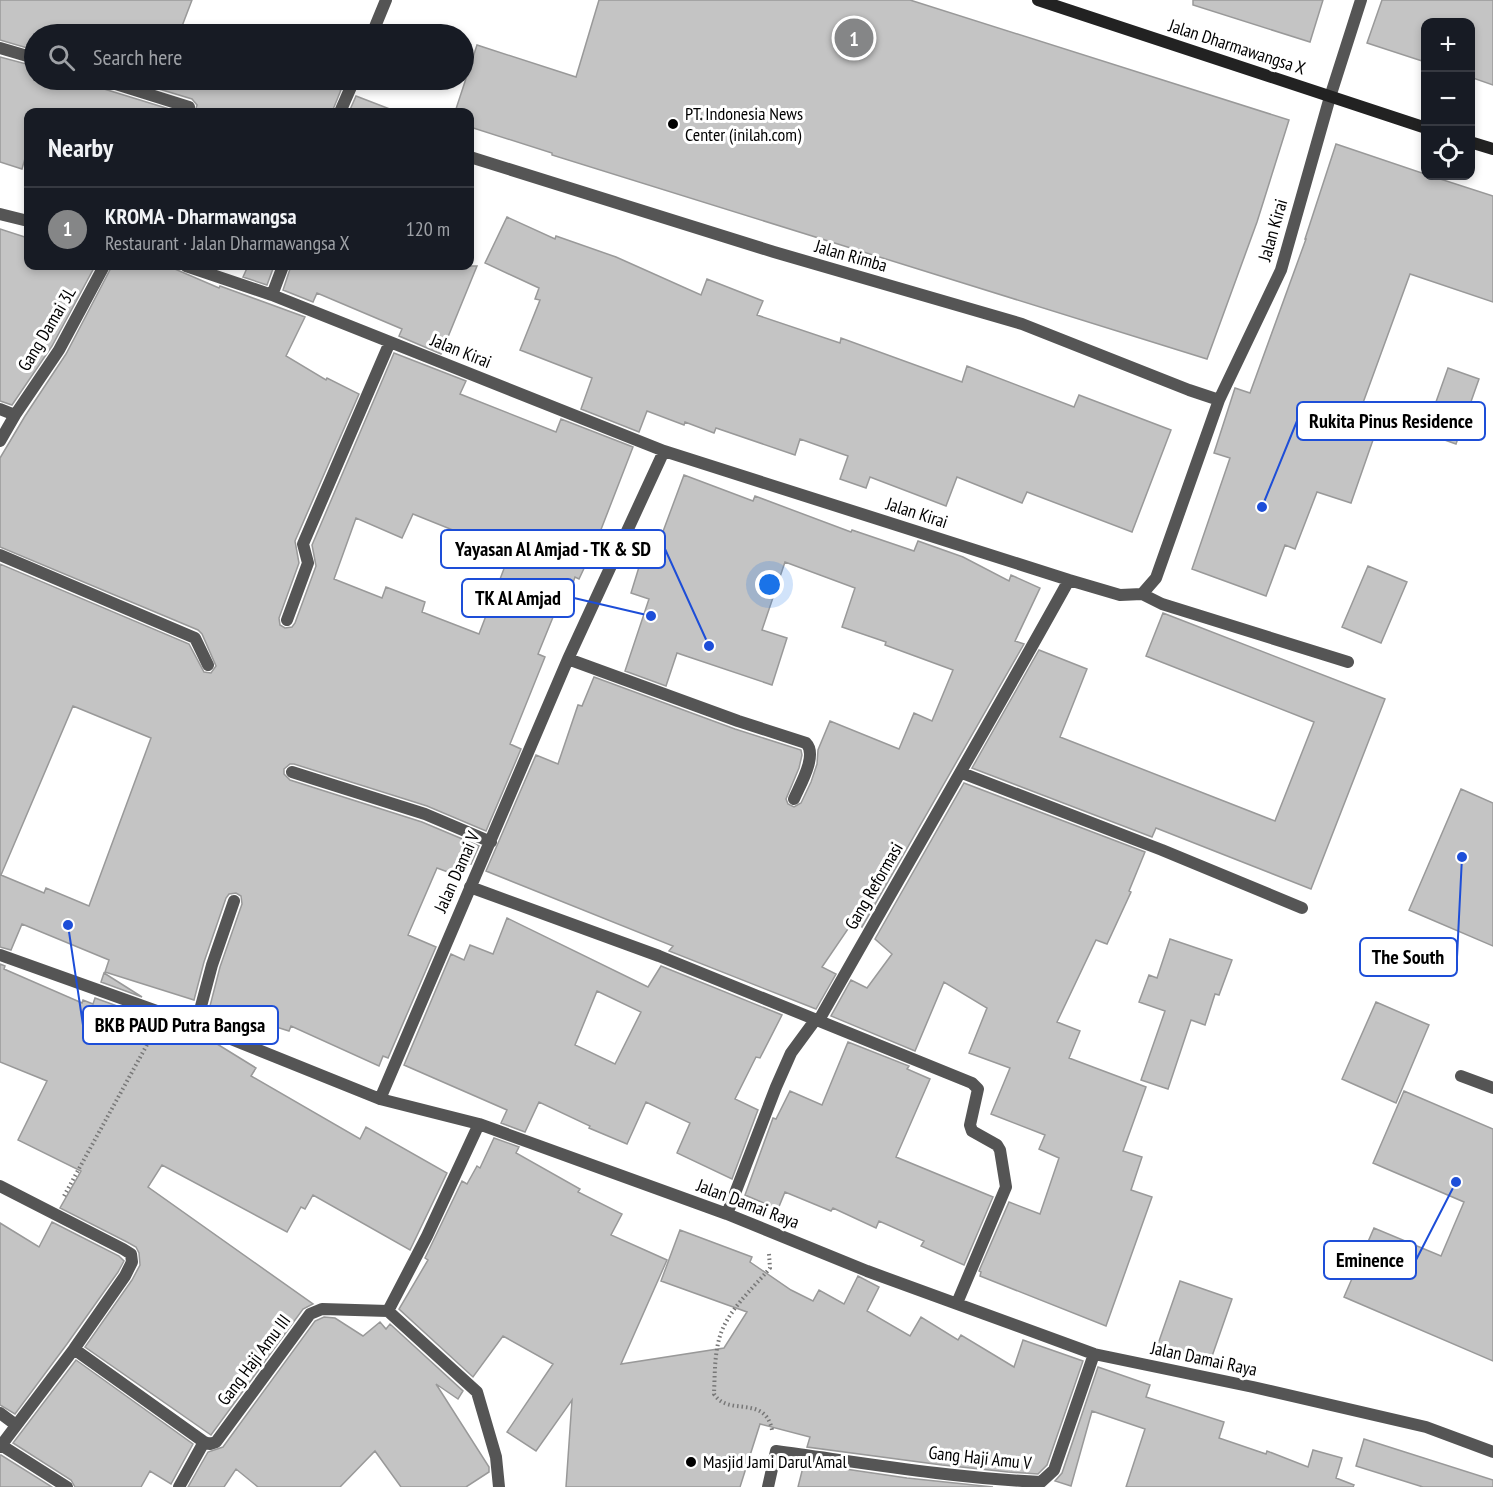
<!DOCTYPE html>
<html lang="en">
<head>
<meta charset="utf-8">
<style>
	body { margin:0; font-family:"PT Sans Narrow",sans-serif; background:#242831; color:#f1f3f6 }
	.controls { position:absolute; right:18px; top:18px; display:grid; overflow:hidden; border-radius:12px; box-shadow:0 3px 9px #0003 }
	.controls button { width:54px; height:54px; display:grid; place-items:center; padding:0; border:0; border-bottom:2px solid #363941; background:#171b24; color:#f1f3f6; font:30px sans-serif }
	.you { position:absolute; left:770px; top:585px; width:21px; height:21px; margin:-15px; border:4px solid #fff; border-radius:50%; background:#1a73e8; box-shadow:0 0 0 9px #1a73e833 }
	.badge { display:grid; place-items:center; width:39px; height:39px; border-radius:50%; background:#858687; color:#fff; font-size:20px; font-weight:700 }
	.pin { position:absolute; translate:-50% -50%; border:3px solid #fff; box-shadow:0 2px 6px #0006 }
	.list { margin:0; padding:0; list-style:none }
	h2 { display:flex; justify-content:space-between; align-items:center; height:78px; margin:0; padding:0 24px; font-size:26px }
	h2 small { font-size:20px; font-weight:400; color:#9ea1a6 }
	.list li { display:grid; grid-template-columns:39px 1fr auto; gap:18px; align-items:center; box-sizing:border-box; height:84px; padding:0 24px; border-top:2px solid #363941 }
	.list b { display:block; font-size:22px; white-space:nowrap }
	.list p { margin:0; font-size:20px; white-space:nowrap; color:#9ea1a6 }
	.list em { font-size:20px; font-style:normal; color:#9ea1a6 }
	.icon { flex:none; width:33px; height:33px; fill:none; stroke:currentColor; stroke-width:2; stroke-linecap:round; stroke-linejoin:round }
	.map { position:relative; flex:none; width:1493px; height:1487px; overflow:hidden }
	.search { position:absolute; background:#171b24; box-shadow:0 3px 9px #0003; left:24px; top:24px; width:450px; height:66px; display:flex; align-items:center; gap:15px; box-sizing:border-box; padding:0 21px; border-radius:33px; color:#9ea1a6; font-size:22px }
	.panel { position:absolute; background:#171b24; box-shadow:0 3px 9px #0003; left:24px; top:108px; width:450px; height:162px; border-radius:12px }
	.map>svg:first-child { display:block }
	.building { fill:#c4c4c4; stroke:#999; stroke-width:1.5; fill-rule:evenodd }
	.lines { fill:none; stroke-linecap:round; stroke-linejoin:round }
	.path { stroke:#777; stroke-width:4; stroke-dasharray:1.5 3; stroke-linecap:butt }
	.lane { stroke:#555; stroke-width:12 }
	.street { stroke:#555; stroke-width:12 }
	.secondary { stroke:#222; stroke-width:12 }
	.poi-dot { fill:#000; stroke:#fff; stroke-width:2 }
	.labels { text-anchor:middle; stroke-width:6; stroke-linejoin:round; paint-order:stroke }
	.street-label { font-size:18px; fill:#000; stroke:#fff }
	.poi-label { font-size:18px; fill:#000; stroke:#fff; text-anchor:start }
	.leader { fill:none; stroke:#1d4ed8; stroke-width:2 }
	.callout-dot { fill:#1d4ed8; stroke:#fff; stroke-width:2 }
	.callout { fill:#fff; stroke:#1d4ed8; stroke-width:2 }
	.callout-label { font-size:20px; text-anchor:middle; font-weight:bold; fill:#000 }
</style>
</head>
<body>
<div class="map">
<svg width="1493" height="1487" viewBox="0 0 1493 1487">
	<rect width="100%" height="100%" fill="#fff"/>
	<path class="building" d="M0,0H192L179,34H34V50L0,40Z
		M599,0H910L1289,120L1257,222L1207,359L552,155V153L470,127V112H455L477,45L576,77Z
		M1193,0H1323L1310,42L1193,5Z
		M1382,0H1493V85L1470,77V22H1425V62L1367,43Z
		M0,57L34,66V80H95L97,85L101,88L179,112H28V148L22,169L0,162Z
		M129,80H320V81L341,90L332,112H195L197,105L192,99Z
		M356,96L395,111V112H349Z
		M1336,144L1425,174V176H1431L1493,196V302L1410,274L1352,433L1373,440L1351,503L1317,492L1295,549L1285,545L1266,596L1192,569L1230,458L1214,453L1235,388L1250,393L1306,239H1305Z
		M507,217L555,239L556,236L616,257L701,295L707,279L763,301L757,315L840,343L841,338L962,382L967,366L1074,407L1079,395L1171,430L1132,532L1027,492L1022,503L957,477L946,506L870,477L866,488L840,479L848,456L800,439L795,455L716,428L714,433L685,422L684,425L647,411L639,432L581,409L592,378L520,350L540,300L535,299L539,288L485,263Z
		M0,229L28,238V266H95L52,346L12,405L0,401Z
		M112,266H168L219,288L220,286L305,317L286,356L326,380L327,378L359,394L295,541L299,563L279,618L280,625L285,628L292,627L295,623L316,566L312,545L394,353L466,381L460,394L556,432L561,419L633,447L595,545L579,579L575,577L568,597L562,595L538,654L545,657L510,744L521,749L486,831L427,806L294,764H290L284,769V774L290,780L422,822L479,846L471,864L463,861L456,875L437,868L408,935L436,947L388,1058L383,1056L379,1066L291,1026L289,1031L210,1006L220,967L242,904L241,896L236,893L229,894L226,898L204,962L194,1000L105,972L109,960L22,924L11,950L0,947V564L189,644L204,672L211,673L216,666L202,634L198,630L0,547V458L25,416L66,354ZM413,514L510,553L479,634L422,612L425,602L386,587L382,598L334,579L356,518L402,538ZM73,706L151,738L89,906L46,888L44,893L1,875Z
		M248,266H274L267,285L243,277Z
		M291,266H477L441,354L399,336L402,329L317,293L313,302L283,290Z
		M1448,368L1479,379L1456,444L1425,433Z
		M684,475L753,501L755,496L851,532L852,530L914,551L918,541L963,557L1009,581L1011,575L1040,588L1015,641L1024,644L862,927L854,920L822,967L836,974L816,1009L669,951L673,946L486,871L536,755L558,764L578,705L582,706L594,677L735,729L801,750L802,755L799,768L786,799L788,804L794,807L801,803L811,782L817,764L818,750L830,721L899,749L914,713L932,721L953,670L885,645L886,642L842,627L855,588L785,562L762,630L787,638L772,685L677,653L666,686L625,671L649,599L631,593L647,541L658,545Z
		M1368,566L1407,582L1381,643L1342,627Z
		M1163,613L1385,699L1311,889L1156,828L1152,837L972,768L1039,650L1087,669L1060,737L1275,821L1314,722L1146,656Z
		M964,783L1145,852L1129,891L1131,892L1107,944L1096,940L1057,1022L1080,1031L1069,1058L1146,1087L1123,1151L1142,1157L1131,1190L1152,1197L1106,1326L980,1276L981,1272L979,1271L1009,1202L1040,1214L1059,1158L1039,1149L1045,1135L991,1114L1010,1068L969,1053L987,1008L944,982L915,1051L831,1016L851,980L867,988L892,954L875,939Z
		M1461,789L1493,803V946L1409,910Z
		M507,918L648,987L661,966L782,1015L760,1058L756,1057L735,1099L758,1110L732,1179L677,1153L690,1123L646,1102L627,1144L589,1128L590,1126L539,1102L525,1132L501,1123L507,1110L404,1065L451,954L464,960L470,945L493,954ZM597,991L641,1012L615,1064L575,1045Z
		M1170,939L1232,960L1219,995L1215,994L1205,1025L1191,1020L1168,1089L1141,1080L1165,1011L1139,1002L1149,975L1157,978Z
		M0,964L5,966L4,969L82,1003L83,1000L93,1004L95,998L209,1039L256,1068L251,1076L360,1139L366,1127L447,1173L410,1250L313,1195L305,1209L301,1207L287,1232L162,1165L148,1187L313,1304L303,1309L211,1435L85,1347L132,1280L140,1265L139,1253L136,1247L127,1242L60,1208L81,1171L18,1140L47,1081L0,1062Z
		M104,973L142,997L101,982Z
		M1376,1002L1429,1025L1396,1103L1342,1079Z
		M848,1042L909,1066L907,1069L930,1079L896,1157L993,1197L964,1265L921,1246L924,1241L879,1221L876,1228L833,1208L831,1211L785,1192L778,1209L745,1195L773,1118L776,1119L790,1091L822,1105Z
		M1404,1091L1493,1129V1361L1344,1297L1374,1228L1441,1256L1464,1202L1373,1163Z
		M494,1138L519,1147L516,1153L580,1189L578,1192L622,1214L611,1235L667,1260L621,1364L724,1348L747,1312L661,1281L680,1230L752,1257L750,1262L791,1290L813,1301L819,1290L844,1304L858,1276L879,1287L867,1311L910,1336L921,1317L958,1340L961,1335L1014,1367L1023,1340L1083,1361L1047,1465L1038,1474L1008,1472L942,1465L807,1447L810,1437L760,1424L740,1487H566L572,1400L536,1451L507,1432L553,1364L503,1336L473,1377L399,1309L428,1260L425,1258L462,1181L467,1184L477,1166L480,1168Z
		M52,1222L119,1256L124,1261L118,1272L67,1344L15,1414L0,1405V1223L39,1247Z
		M1180,1281L1232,1299L1210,1362L1158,1344Z
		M324,1317L335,1318L363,1336L380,1322L386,1329L390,1324L463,1391L458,1399L436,1384L489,1467V1472L466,1487H401L375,1451L340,1487H258L236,1469L224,1487H188L208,1452L223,1447L315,1321Z
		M76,1360L193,1444L171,1484L150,1471L141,1487H75L71,1480L13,1443Z
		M1098,1367L1150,1385L1146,1397L1224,1422L1219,1438L1266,1454L1267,1451L1308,1467L1313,1450L1342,1458L1336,1478L1354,1485L1353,1487H1126L1145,1429L1092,1411L1071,1486L1055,1481L1062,1473Z
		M1364,1439L1493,1480V1487H1423L1356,1466Z
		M0,1455H1L52,1487H0Z
		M804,1463L907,1478L993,1487H798Z"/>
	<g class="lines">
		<path class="path" d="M64,1196L154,1032
			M769,1254L770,1268C754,1287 733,1306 723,1328C714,1348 715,1373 714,1394C728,1417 765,1394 772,1430"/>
		<path class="lane" d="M1461,1076L1493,1088"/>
		<path class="street" d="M372,34L386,0
			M0,48L34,58
			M103,80L189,107
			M340,112L354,80
			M470,157L774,252L1022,324L1189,390L1219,400
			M0,214L28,221
			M186,266L272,295L664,451L1069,580L1120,595L1142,594L1156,578L1219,400L1281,270L1330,97L1361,0
			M272,295L283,266
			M0,409L15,415
			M0,441L15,415L59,350L104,266
			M0,555L195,638L208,665
			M1142,594L1162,604L1348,662
			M287,620L308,563L303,544L390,342
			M568,659L738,721L806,743C818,755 800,785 794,799
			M292,772L425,814L491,842
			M962,773L1162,850L1302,908
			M470,887L659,956L972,1083L978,1089L970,1125L972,1131L997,1145L1000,1150L1006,1187L957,1303
			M0,955L196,1025L380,1099L479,1124L727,1214L867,1271L1094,1354L1253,1387L1426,1427L1493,1452
			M196,1025L212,965L234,901
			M380,1099L568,659L664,451
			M0,1186L123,1249L131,1254L132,1262L125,1276L74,1349L0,1447
			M727,1214L776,1087L791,1053L816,1019L819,1020C902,873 987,728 1069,580
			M388,1311L427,1236L479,1124
			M74,1349L204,1442L210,1444L216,1442L310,1314L322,1309L388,1311L477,1392L496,1457L499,1487
			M0,1413L16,1425
			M1,1445L67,1487
			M179,1487L204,1442
			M768,1487L776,1451C864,1463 952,1478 1041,1482L1054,1470L1094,1354"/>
		<path class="secondary" d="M1038,0L1426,128
			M1470,142L1493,149"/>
	</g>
	<g class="poi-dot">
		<circle cx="673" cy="124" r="6"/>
		<circle cx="691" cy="1462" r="6"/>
	</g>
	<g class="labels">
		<g class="street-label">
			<text transform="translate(1237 47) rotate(18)" y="6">Jalan Dharmawangsa X</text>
			<text transform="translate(1273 230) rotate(-74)" y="6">Jalan Kirai</text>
			<text transform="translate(851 256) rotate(16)" y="6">Jalan Rimba</text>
			<text transform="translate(47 329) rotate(-59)" y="6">Gang Damai 3L</text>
			<text transform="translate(461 351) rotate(22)" y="6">Jalan Kirai</text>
			<text transform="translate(917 513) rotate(18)" y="6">Jalan Kirai</text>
			<text transform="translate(457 872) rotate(-66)" y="6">Jalan Damai V</text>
			<text transform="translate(874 886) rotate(-60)" y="6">Gang Reformasi</text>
			<text transform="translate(748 1204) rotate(21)" y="6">Jalan Damai Raya</text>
			<text transform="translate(1204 1359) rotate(12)" y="6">Jalan Damai Raya</text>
			<text transform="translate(254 1360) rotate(-53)" y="6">Gang Haji Amu III</text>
			<text transform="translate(980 1458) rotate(6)" y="6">Gang Haji Amu V</text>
		</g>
		<g class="poi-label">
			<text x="685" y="120">PT. Indonesia News<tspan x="685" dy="21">Center (inilah.com)</tspan></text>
			<text x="703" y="1468">Masjid Jami Darul Amal</text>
		</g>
	</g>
	<path class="leader" d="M1262 507L1297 421M709 646L665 549M651 616L574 598M1462 857L1457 957M68 925L83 1025M1456 1182L1416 1260"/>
	<g class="callout-dot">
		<circle cx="1262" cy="507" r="6"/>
		<circle cx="709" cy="646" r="6"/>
		<circle cx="651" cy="616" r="6"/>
		<circle cx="1462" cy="857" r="6"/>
		<circle cx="68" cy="925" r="6"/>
		<circle cx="1456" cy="1182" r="6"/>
	</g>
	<g class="callout">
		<rect x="1297" y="402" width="188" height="38" rx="6"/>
		<rect x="441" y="530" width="224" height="38" rx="6"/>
		<rect x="462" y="579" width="112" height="38" rx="6"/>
		<rect x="1360" y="938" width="97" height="38" rx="6"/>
		<rect x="83" y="1006" width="195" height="38" rx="6"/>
		<rect x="1324" y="1241" width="92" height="38" rx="6"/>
	</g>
	<g class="callout-label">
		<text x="1391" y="428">Rukita Pinus Residence</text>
		<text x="553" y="556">Yayasan Al Amjad - TK &amp; SD</text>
		<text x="518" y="605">TK Al Amjad</text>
		<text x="1408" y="964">The South</text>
		<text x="180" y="1032">BKB PAUD Putra Bangsa</text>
		<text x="1370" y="1267">Eminence</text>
	</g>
</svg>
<div class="controls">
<button>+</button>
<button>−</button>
<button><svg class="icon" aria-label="locate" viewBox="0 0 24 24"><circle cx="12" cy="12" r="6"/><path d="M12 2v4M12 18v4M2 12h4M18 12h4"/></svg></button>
</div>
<div class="you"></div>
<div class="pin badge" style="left:854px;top:38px">1</div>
<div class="search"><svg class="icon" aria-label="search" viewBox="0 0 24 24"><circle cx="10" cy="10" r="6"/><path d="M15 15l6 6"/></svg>Search here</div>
<section class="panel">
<h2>Nearby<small></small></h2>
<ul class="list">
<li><span class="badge">1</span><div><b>KROMA - Dharmawangsa</b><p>Restaurant · Jalan Dharmawangsa X</p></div><em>120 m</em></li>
</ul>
</section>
</div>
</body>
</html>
